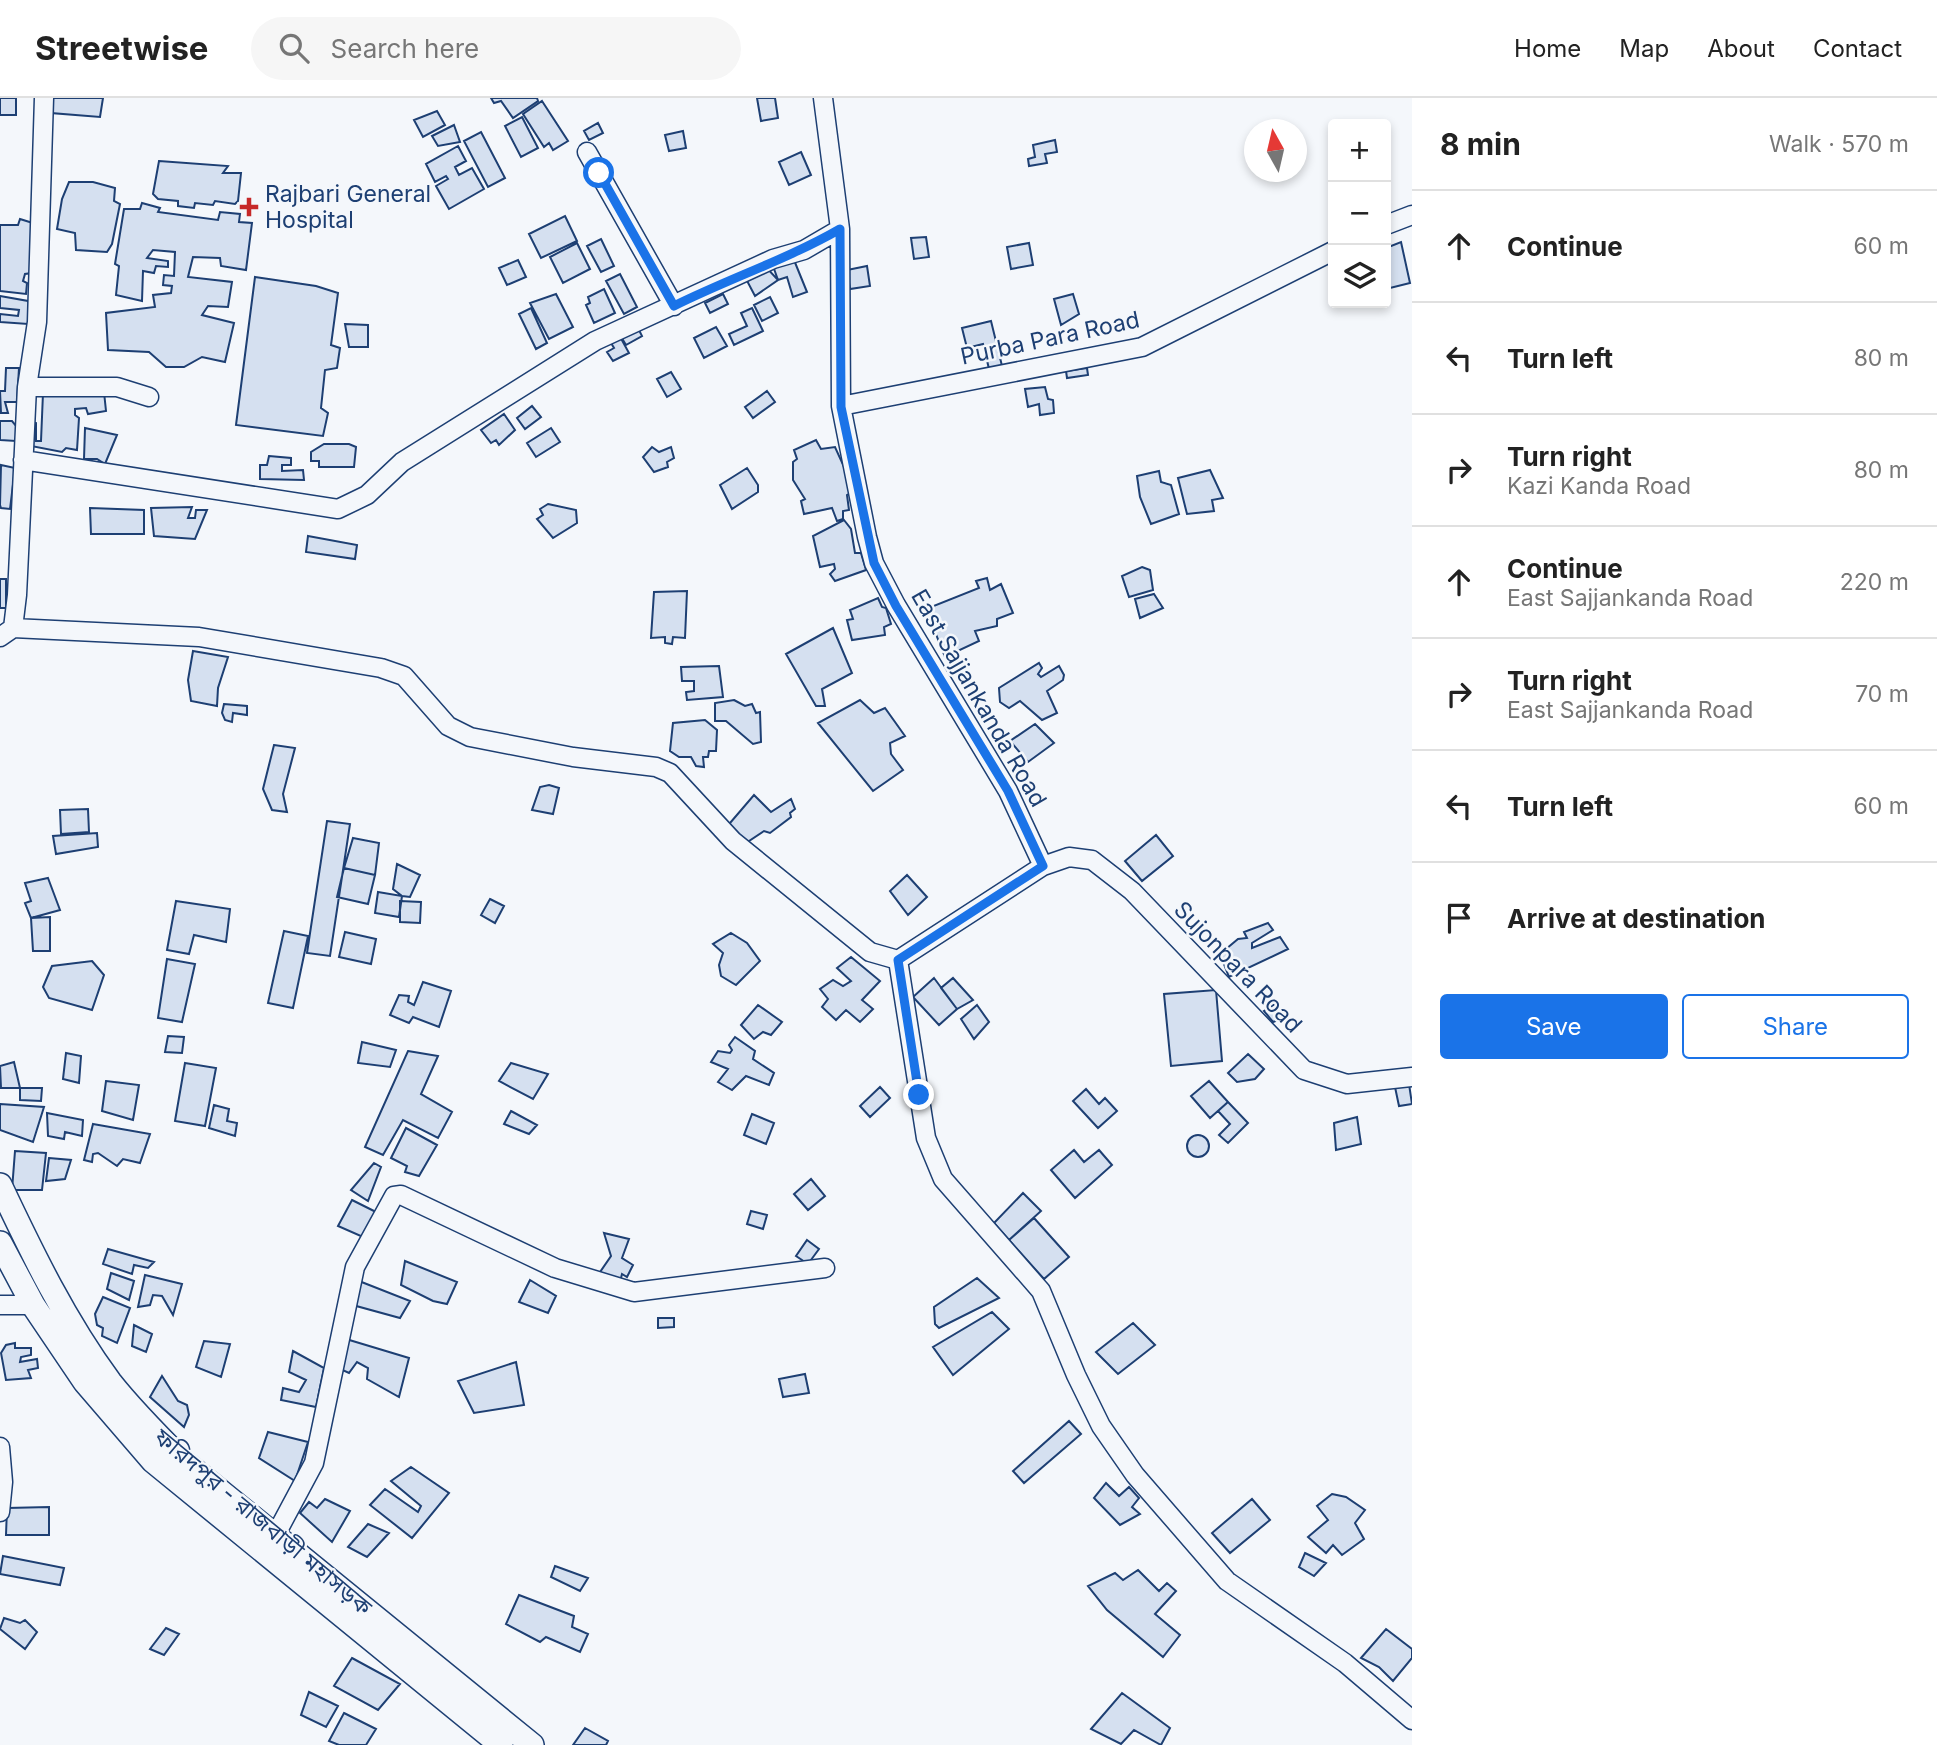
<!DOCTYPE html>
<html lang="en">
<head>
<meta charset="utf-8">
<style>
	body { margin:0; font-family:Inter,"Noto Sans Bengali",sans-serif; background:#f6f6f6; color:#222 }
	.controls { position:absolute; right:21px; top:21px; display:grid; overflow:hidden; border-radius:7px; box-shadow:0 4px 10px #0003 }
	.controls button { width:63px; height:63px; display:grid; place-items:center; padding:0; border:0; border-bottom:2px solid #e0e0e0; background:#fff; color:#222; font:35px sans-serif }
	.compass { position:absolute; left:1244px; top:21px; width:63px; height:63px; border-radius:50%; background:#fff; box-shadow:0 4px 10px #0003; rotate:352deg }
	.stop { position:absolute; width:21px; height:21px; margin:-16px; border:5px solid #1a73e8; border-radius:50%; background:#fff }
	.stop.end { background:#1a73e8; border-color:#fff; box-shadow:0 2px 7px #0008 }
	.list { margin:0; padding:0; list-style:none }
	h2 { display:flex; justify-content:space-between; align-items:center; height:91px; margin:0; padding:0 28px; font-size:30px }
	h2 small { font-size:23px; font-weight:400; color:#767676 }
	.list li { display:grid; grid-template-columns:46px 1fr auto; gap:21px; align-items:center; box-sizing:border-box; height:112px; padding:0 28px; border-top:2px solid #e0e0e0 }
	.list b { display:block; font-size:26px; white-space:nowrap }
	.list p { margin:0; font-size:23px; white-space:nowrap; color:#767676 }
	.list em { font-size:23px; font-style:normal; color:#767676 }
	.actions { display:flex; gap:14px; padding:21px 28px }
	.actions a { flex:1; padding:16px 0; border:2px solid #1a73e8; border-radius:7px; text-align:center; font-size:24px; color:#1a73e8 }
	.actions .main { background:#1a73e8; color:#fff }
	.icon { flex:none; width:38px; height:38px; fill:none; stroke:currentColor; stroke-width:2; stroke-linecap:round; stroke-linejoin:round }
	.map { position:relative; flex:none; width:1412px; height:1647px; overflow:hidden }
	header { display:flex; align-items:center; gap:42px; box-sizing:border-box; height:98px; padding:0 35px; background:#fff; border-bottom:2px solid #e0e0e0 }
	header strong { font-size:33px }
	nav { display:flex; gap:38px; margin-inline-start:auto; font-size:24px }
	.search { width:490px; height:63px; background:#f6f6f6; display:flex; align-items:center; gap:18px; box-sizing:border-box; padding:0 24px; border-radius:38px; color:#767676; font-size:26px }
	main { display:flex }
	aside { flex:1; background:#fff }
	.map>svg:first-child { display:block }
	.building { fill:#d5e0f0; stroke:#1d3f73; stroke-width:2 }
	.lines { fill:none; stroke-linecap:round; stroke-linejoin:round }
	.minor-casing { stroke:#1d3f73; stroke-width:21 }
	.major-casing { stroke:#1d3f73; stroke-width:26 }
	.minor { stroke:#f4f7fb; stroke-width:18 }
	.major { stroke:#f4f7fb; stroke-width:23 }
	.route { stroke:#1a73e8; stroke-width:9 }
	.poi-dot { fill:#c62828; stroke:#f4f7fb; stroke-width:2.5 }
	.labels { text-anchor:middle; stroke-width:5; stroke-linejoin:round; paint-order:stroke }
	.poi-label { font-size:23px; fill:#1d3f73; stroke:#f4f7fb; text-anchor:start }
	.street-label { font-size:23px; fill:#1d3f73; stroke:#f4f7fb }
</style>
</head>
<body>
<header>
<strong>Streetwise</strong>
<div class="search"><svg class="icon" aria-label="search" viewBox="0 0 24 24"><circle cx="10" cy="10" r="6"/><path d="M15 15l6 6"/></svg>Search here</div>
<nav><a>Home</a><a>Map</a><a>About</a><a>Contact</a></nav>
</header>
<main>
<div class="map">
<svg width="1412" height="1647" viewBox="0 0 1412 1647">
	<rect width="100%" height="100%" fill="#f4f7fb"/>
	<path class="building" d="M0,0H16V17H0Z
		M52,0H103L100,19L51,15Z
		M491,0H537L538,3L513,20L501,3L494,5Z
		M757,0H775L778,20L761,23Z
		M542,3L568,43L553,52L549,45L544,49L523,16Z
		M437,13L445,27L423,39L414,22Z
		M522,19L538,50L521,59L505,28Z
		M598,25L603,35L589,42L584,33Z
		M454,27L460,44L438,48L432,38Z
		M683,33L686,50L669,53L665,37Z
		M481,34L505,80L488,89L464,43Z
		M1055,42L1057,54L1045,56L1047,65L1029,68L1028,61L1035,59L1033,47Z
		M458,48L466,63L455,69L459,77L472,70L484,91L449,111L436,88L448,81L446,78L435,84L426,66Z
		M801,54L811,77L789,87L779,64Z
		M159,63L228,68L223,75H241L238,103L235,106L215,103L213,107L195,105L194,110L178,108V103L158,101L153,96Z
		M69,84H93L115,90L114,103L120,106L112,146L107,154L76,152L75,135L57,131L62,101Z
		M142,105L160,110L158,114L218,122L220,114L240,116L239,124L252,125L246,172L221,168L220,160L193,159L188,179L232,184L228,209L208,208L202,217L234,225L225,264L202,259L184,269H166L149,254L108,252L106,215L155,209L153,197L171,195L172,188L163,187L164,177L174,178L175,154L153,152L147,160L168,163V169L156,168L154,175L143,173L142,203L116,197L119,168L115,166L124,111H140Z
		M565,118L577,143L541,160L529,136Z
		M20,121L36,126L32,175L25,176L23,183L27,185L26,196L0,193V127H18Z
		M926,139L929,159L914,161L911,140Z
		M601,141L614,168L601,174L587,148Z
		M1401,144L1410,185L1386,191V150Z
		M577,145L590,171L563,185L550,159Z
		M1029,145L1033,167L1011,171L1007,149Z
		M518,162L526,179L507,187L499,170Z
		M794,162L807,194L793,199L787,179L778,182L773,168Z
		M765,168L778,182L755,198L745,179Z
		M867,168L870,188L850,191L847,172Z
		M620,176L637,209L624,216L606,183Z
		M255,179L316,188L338,195L331,247L340,250L337,270L325,272L321,310L328,315L323,338L236,327Z
		M604,191L615,215L594,225L586,207L590,205L588,199Z
		M556,196L573,229L549,241L530,205Z
		M723,196L728,206L710,215L705,205Z
		M1073,196L1079,216L1061,227L1054,201Z
		M0,198L28,203L31,210L28,226L0,224V216L18,218L19,212L0,210Z
		M770,199L778,215L762,223L754,207Z
		M531,210L547,245L536,251L519,216Z
		M752,210L763,233L734,247L729,236L747,228L741,215Z
		M991,223L1003,272L990,275L983,246L967,250L962,230Z
		M345,226L368,227V249H349Z
		M637,228L642,238L626,247L620,237Z
		M716,229L727,248L704,260L694,240Z
		M618,235L629,255L613,263L607,254L614,250L608,240Z
		M6,270H19L17,304H5L8,315H1L0,293H5Z
		M1087,270L1088,277L1067,280L1066,273Z
		M671,274L681,291L667,299L657,281Z
		M1045,289L1048,301L1053,302L1054,315L1040,317L1039,306L1028,309L1025,291Z
		M767,293L775,304L753,320L745,309Z
		M104,294L106,313L88,316L86,310L75,311V317L79,320L77,352L66,350L62,354L31,348V324L36,325V343H41L43,295Z
		M532,308L541,319L525,331L517,320Z
		M504,316L515,332L499,347L496,342L491,345L481,332Z
		M0,323H12L17,329L16,343L0,342Z
		M85,330L117,337L105,366L97,361H84Z
		M551,330L560,344L536,359L527,345Z
		M816,342L821,351L835,349L855,393L847,397L849,412L843,413V421L837,423L832,410L804,416L801,403L805,401L793,382V364L797,361L794,352Z
		M324,346H349L356,349L354,369H319V363H311V354Z
		M652,349L659,354L671,349L674,360L667,364L668,369L654,374L643,359Z
		M269,358L291,360V367H282V373L303,372L304,382L260,381V367H267Z
		M1,367L15,370L10,411L1,410L0,407Z
		M747,370L758,387V394L732,411L720,387Z
		M1210,372L1223,400L1212,402L1214,413L1187,416L1178,380Z
		M1159,373L1161,384L1171,387L1179,416L1151,426L1140,399L1137,378Z
		M548,406L576,412L577,425L553,440L537,421L543,417L540,411Z
		M192,409L188,420H195L196,412H207L195,441L154,438L151,410Z
		M90,410L144,412V436H91Z
		M844,422L851,431L855,455H861L866,472L835,483L830,476L835,471L834,466L820,469L813,438Z
		M308,438L357,447L355,461L306,454Z
		M1142,469L1150,472L1153,492L1129,499L1122,478Z
		M987,480L990,492L1001,486L1013,515L997,521V528L975,533L979,543L945,559L926,511L979,490L976,483Z
		M0,481H6V510H0Z
		M687,493L685,540L673,539L672,546L665,545V539L651,540L654,494Z
		M1154,496L1163,510L1140,520L1135,501Z
		M878,500L882,509L886,510L891,526L884,529L885,537L852,542L847,522L853,521L850,512Z
		M833,530L852,575L822,591L825,608H816L786,556Z
		M193,553L228,559L218,590L217,608L191,603L188,582Z
		M1039,565L1042,570L1038,576L1041,579L1059,568L1064,577L1063,582L1047,593L1057,615L1042,622L1020,603L1009,610L1000,604L999,590Z
		M719,568L723,599L687,602L686,594L694,593V583H682L681,569Z
		M734,602L745,608L752,606L756,615L760,614L761,644L753,646L726,623H715V605Z
		M860,602L874,615L885,610L905,638L890,645L891,656L903,672L873,693L818,625Z
		M224,606L247,608V617L233,615L232,624L225,622L222,615Z
		M705,622L717,632L716,653H709L708,659H703L704,669L696,668L691,659H679L670,653L673,625Z
		M1035,626L1054,645L1028,664L1010,643Z
		M274,647L295,650L283,696L287,714L272,712L263,691Z
		M549,687L559,690L553,716L532,712L540,689Z
		M754,697L771,714L791,701L795,711L790,715L791,719L770,735L764,733L743,747L728,733L730,725Z
		M88,711L89,734L61,736L60,712Z
		M327,723L350,726L330,858L307,855Z
		M97,735L98,749L56,756L53,738Z
		M1156,737L1173,758L1142,783L1125,763Z
		M353,740L379,745L375,777L344,770Z
		M397,766L420,777L410,799L402,798L393,791Z
		M344,770L375,777L368,806L337,799Z
		M907,777L927,799L908,817L890,793Z
		M48,780L60,812L31,820L25,805L31,803L25,785Z
		M378,794L402,798L399,819L375,815Z
		M490,801L504,808L495,825L481,817Z
		M176,803L230,811L226,844L194,837L189,856L167,852Z
		M400,803L421,804L420,825L400,824Z
		M50,819V853H33L31,820Z
		M1268,825L1273,832L1252,845V850L1280,839L1288,851L1229,879L1220,856L1238,841L1247,840L1244,834Z
		M284,833L308,838L293,910L268,905Z
		M345,834L376,841L371,866L339,859Z
		M731,835L747,845L760,863L736,887L721,878L719,867L723,855L713,846Z
		M851,859L880,883L862,902L873,911L860,924L846,912L836,922L822,909L828,901L820,891L833,882L843,888L851,883L837,870Z
		M167,861L195,866L182,924L158,920Z
		M92,863L104,877L92,912L49,900L43,889L52,868Z
		M934,880L957,911L939,927L913,899Z
		M953,880L973,902L957,911L941,890Z
		M423,884L451,893L439,929L413,919L409,925L390,917L399,897L409,898L408,904L414,907Z
		M1216,892L1222,963L1171,968L1164,896Z
		M1275,906L1286,919L1273,924L1264,913Z
		M758,907L782,924L771,937L763,934L754,941L741,927Z
		M977,907L989,924L974,941L961,921Z
		M168,938L184,939L182,955L165,954Z
		M735,939L755,953L753,961L774,975L769,987L746,978L732,992L718,984L728,971L711,964L718,953L730,955L732,952L729,947Z
		M362,944L396,952L390,969L358,965Z
		M408,953L438,958L421,996L452,1014L438,1040L403,1022L383,1057L365,1049Z
		M66,955L81,958L79,985L63,981Z
		M1248,956L1264,971L1255,981L1237,984L1228,975Z
		M14,964L20,990H1L0,968Z
		M185,965L216,970L205,1028L175,1023Z
		M511,965L548,976L533,1001L499,983Z
		M106,983L139,987L133,1022L102,1013Z
		M1209,983L1228,1004L1210,1020L1191,998Z
		M1409,986L1412,1006L1399,1008L1395,989Z
		M880,989L890,1000L870,1019L860,1008Z
		M20,990H42L41,1003L20,1002Z
		M1086,991L1099,1006L1105,1000L1117,1013L1098,1030L1073,1003Z
		M1228,1004L1248,1025L1228,1045L1219,1037L1230,1026L1218,1013Z
		M0,1006L44,1009L33,1044L0,1032Z
		M214,1007L229,1011L227,1023L237,1025L235,1038L209,1030Z
		M511,1013L537,1027L529,1036L504,1026Z
		M47,1015L83,1022L82,1038L65,1034L64,1041L48,1038Z
		M752,1016L774,1025L766,1046L744,1037Z
		M1357,1019L1361,1046L1336,1052L1334,1025Z
		M93,1026L150,1036L140,1065L123,1061L117,1068L98,1055L93,1056L92,1064L84,1062Z
		M406,1030L437,1047L419,1078L405,1074L407,1068L391,1060Z
		M1187 1048a11 11 0 1 1 22 0a11 11 0 1 1-22 0Z
		M1074,1052L1084,1064L1099,1052L1112,1067L1075,1100L1051,1072Z
		M15,1053L46,1055L42,1092H12Z
		M49,1060L71,1062L65,1081L46,1083Z
		M374,1065L381,1069L368,1103L351,1092Z
		M811,1081L825,1098L808,1112L794,1096Z
		M1023,1095L1041,1113L1009,1142L994,1125Z
		M352,1102L378,1115L363,1139L338,1128Z
		M751,1113L767,1117L763,1131L747,1126Z
		M1034,1120L1069,1159L1044,1181L1009,1142Z
		M604,1135L629,1141L622,1160L633,1167L627,1179L622,1176L620,1184L598,1177L611,1158Z
		M807,1142L819,1151L808,1166L796,1158Z
		M108,1151L154,1164L148,1170L134,1167L132,1176L103,1166Z
		M405,1163L457,1184L447,1206L433,1203L401,1187Z
		M111,1175L134,1183L129,1202L107,1191Z
		M145,1177L182,1186L173,1217L162,1198L153,1197L150,1207L138,1209Z
		M977,1180L999,1200L939,1230L935,1226L934,1209Z
		M530,1182L556,1198L548,1215L519,1204Z
		M359,1183L410,1203L400,1220L349,1206Z
		M103,1199L130,1210L117,1245L102,1238L103,1230L97,1227L95,1216Z
		M992,1214L1009,1231L953,1277L933,1249Z
		M658,1220H674V1229L658,1230Z
		M1133,1225L1155,1247L1118,1276L1096,1254Z
		M134,1227L152,1236L146,1254L132,1248Z
		M346,1241L409,1260L399,1299L367,1281L368,1270L357,1264L349,1275L338,1270Z
		M204,1243L230,1246L221,1279L196,1269Z
		M15,1245V1250H31V1257L21,1259L20,1264L37,1261L38,1270L28,1272L31,1280L6,1282L1,1255L6,1247Z
		M293,1253L324,1270L316,1309L281,1302L283,1290L299,1294L306,1282L289,1274Z
		M516,1264L524,1307L474,1315L458,1283Z
		M805,1276L809,1295L783,1299L779,1281Z
		M162,1278L178,1303L187,1307L189,1317L184,1329L150,1299Z
		M1069,1323L1081,1336L1024,1385L1013,1373Z
		M268,1334L308,1344L295,1383L259,1360Z
		M411,1369L449,1395L412,1440L370,1407L385,1391L418,1414L421,1408L391,1383Z
		M1106,1385L1119,1398L1129,1389L1139,1400L1132,1409L1140,1416L1120,1427L1094,1400Z
		M1332,1396L1346,1399L1365,1412L1355,1425L1364,1441L1342,1457L1333,1447L1326,1455L1308,1439L1328,1422L1317,1408Z
		M325,1401L350,1413L332,1444L300,1415L309,1404L317,1410Z
		M1252,1401L1270,1422L1230,1455L1212,1435Z
		M49,1409V1437H6L7,1410Z
		M368,1426L389,1435L367,1459L348,1449Z
		M1305,1455L1326,1465L1314,1478L1299,1469Z
		M3,1458L64,1470L60,1487L0,1476Z
		M555,1468L588,1480L580,1493L551,1479Z
		M1138,1472L1159,1493L1167,1485L1176,1493L1155,1516L1180,1537L1163,1559L1107,1512L1088,1488L1115,1475L1123,1482Z
		M519,1497L574,1518L572,1529L588,1536L580,1554L546,1539L540,1544L506,1526Z
		M4,1520L20,1525L25,1522L37,1534L25,1551L0,1531Z
		M166,1530L179,1536L164,1557L150,1551Z
		M1386,1531L1412,1551V1560L1393,1583L1379,1569L1361,1560Z
		M352,1560L400,1586L378,1612L334,1588Z
		M309,1594L338,1608L326,1629L301,1617Z
		M1122,1595L1170,1630L1161,1647L1134,1632L1121,1646L1091,1631Z
		M344,1615L376,1631L366,1647H339L329,1643Z
		M585,1630L608,1643L606,1647H573Z"/>
	<g class="lines">
		<g class="minor-casing">
			<path id="minor" d="M823,0L840,131L841,308L867,439L874,465L896,507L1008,693L1043,768
				M587,54L674,208
				M1386,127L1412,117
				M27,289H117L149,299
				M841,308L1142,249L1333,153
				M23,362L338,411L367,397L402,364L595,243L773,161L804,152L840,131
				M13,530L199,539L381,570L404,578L448,628L470,639L573,659L656,669L670,675L733,743L870,854L898,862L1043,768L1069,759L1092,762L1132,793L1304,972L1347,986L1412,979
				M0,539L13,530L17,497L27,289L37,224L44,0
				M898,862L926,1040L943,1081L1041,1193L1076,1277L1101,1328L1135,1377L1227,1483L1345,1565L1412,1622
				M0,1207H33
				M0,1349L3,1384L0,1414
				M275,1438L314,1365L355,1169L394,1098L401,1097L555,1170L634,1194L825,1170"/>
		</g>
		<g class="major-casing">
			<path id="major" d="M0,1087C32,1155 65,1223 110,1284C132,1312 158,1338 183,1363L532,1647
				M0,1145L33,1207L85,1284L153,1363L501,1647"/>
		</g>
		<use href="#minor" class="minor"/>
		<use href="#major" class="major"/>
	</g>
	<g class="lines">
		<path class="route" d="M599,75L674,208C728,181 788,161 840,131L841,309L874,465L896,508L1008,693L1043,768L898,862L919,997"/>
	</g>
	<path class="poi-dot" d="M245.5 98.5h7v7h7v7h-7v7h-7v-7h-7v-7h7z"/>
	<g class="labels">
		<g class="poi-label">
			<text x="265" y="104">Rajbari General<tspan x="265" dy="26">Hospital</tspan></text>
		</g>
		<g class="street-label">
			<text transform="translate(1050 240) rotate(-12)" y="8">Purba Para Road</text>
			<text transform="translate(979 600) rotate(60)" y="8">East Sajjankanda Road</text>
			<text transform="translate(1238 869) rotate(46)" y="8">Sujonpara Road</text>
			<text transform="translate(263 1424) rotate(40)" y="8">ফরিদপুর - রাজবাড়ী মহাসড়ক</text>
		</g>
	</g>
</svg>
<div class="controls">
<button>+</button>
<button>−</button>
<button><svg class="icon" aria-label="layers" viewBox="0 0 24 24"><path d="M12 4l9 5-9 5-9-5zM3 14l9 5 9-5"/></svg></button>
</div>
<svg class="compass" viewBox="-18 -18 36 36"><path d="M0-13l5 13h-10z" fill="#e53935"/><path d="M0 13l5-13h-10z" fill="#767676"/></svg>
<div class="stop" style="left:599px;top:75px"></div>
<div class="stop end" style="left:919px;top:997px"></div>
</div>
<aside>
<h2>8 min<small>Walk · 570 m</small></h2>
<ul class="list">
<li><svg class="icon" aria-label="ahead" viewBox="0 0 24 24"><path d="M12 20V5M6 11l6-6 6 6"/></svg><div><b>Continue</b></div><em>60 m</em></li>
<li><svg class="icon" aria-label="left" viewBox="0 0 24 24"><path d="M17 20v-9H6M10 6l-5 5 5 5"/></svg><div><b>Turn left</b></div><em>80 m</em></li>
<li><svg class="icon" aria-label="right" viewBox="0 0 24 24"><path d="M7 20v-9h11M14 6l5 5-5 5"/></svg><div><b>Turn right</b><p>Kazi Kanda Road</p></div><em>80 m</em></li>
<li><svg class="icon" aria-label="ahead" viewBox="0 0 24 24"><path d="M12 20V5M6 11l6-6 6 6"/></svg><div><b>Continue</b><p>East Sajjankanda Road</p></div><em>220 m</em></li>
<li><svg class="icon" aria-label="right" viewBox="0 0 24 24"><path d="M7 20v-9h11M14 6l5 5-5 5"/></svg><div><b>Turn right</b><p>East Sajjankanda Road</p></div><em>70 m</em></li>
<li><svg class="icon" aria-label="left" viewBox="0 0 24 24"><path d="M17 20v-9H6M10 6l-5 5 5 5"/></svg><div><b>Turn left</b></div><em>60 m</em></li>
<li><svg class="icon" aria-label="arrive" viewBox="0 0 24 24"><path d="M6 21V4h12l-3 4 3 4H6"/></svg><div><b>Arrive at destination</b></div></li>
</ul>
<div class="actions"><a class="main">Save</a><a>Share</a></div>
</aside>
</main>
</body>
</html>
